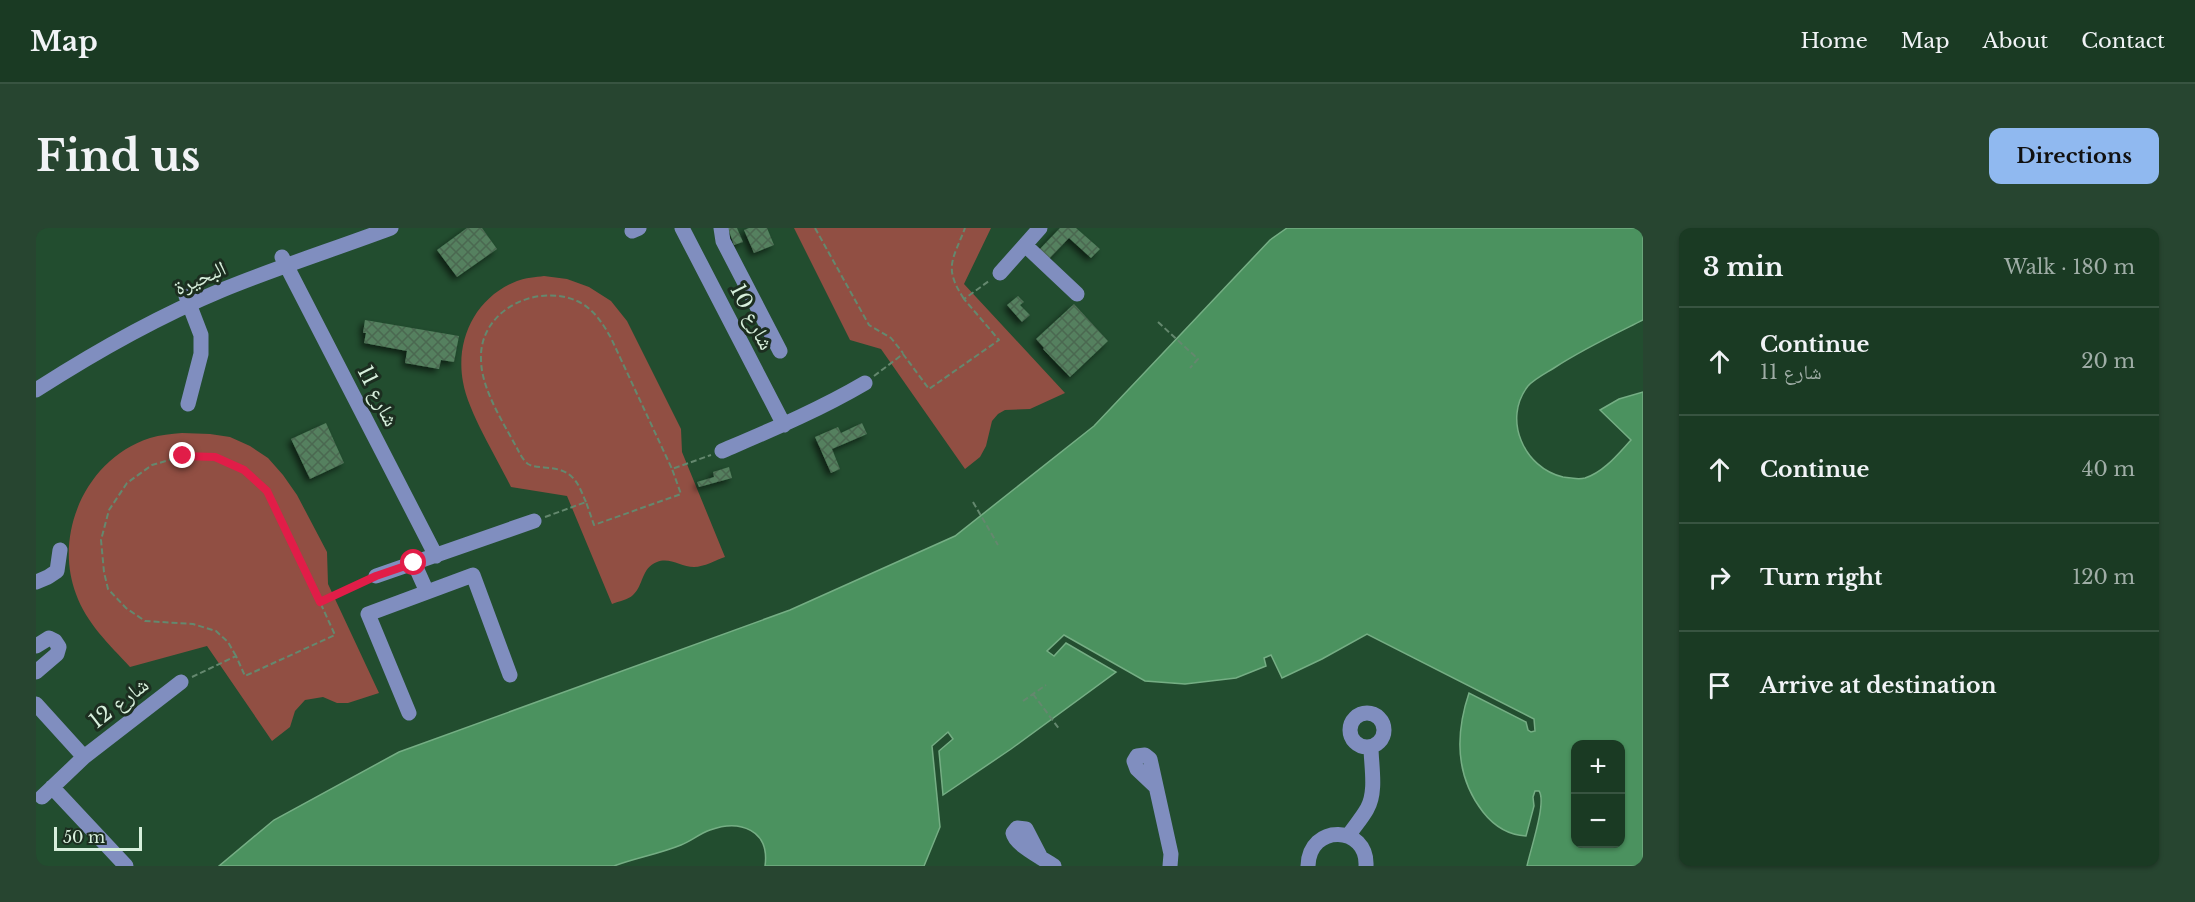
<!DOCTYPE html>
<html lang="en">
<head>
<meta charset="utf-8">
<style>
	body { margin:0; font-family:"Libre Baskerville","Noto Naskh Arabic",serif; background:#274530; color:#f1f3f6 }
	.controls { position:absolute; right:18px; bottom:18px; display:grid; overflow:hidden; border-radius:12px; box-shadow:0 2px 4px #0004 }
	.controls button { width:54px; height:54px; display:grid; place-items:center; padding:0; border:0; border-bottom:2px solid #385441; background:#1a3a23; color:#f1f3f6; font:30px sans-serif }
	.scale { position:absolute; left:18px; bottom:15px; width:88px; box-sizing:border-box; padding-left:6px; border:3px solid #d7efdc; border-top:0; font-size:16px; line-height:21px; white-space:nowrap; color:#d7efdc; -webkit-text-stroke:4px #1c2e20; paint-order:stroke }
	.stop { position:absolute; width:18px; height:18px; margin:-14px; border:4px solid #e11d48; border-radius:50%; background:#fff }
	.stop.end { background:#e11d48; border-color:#fff; box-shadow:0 2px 6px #0008 }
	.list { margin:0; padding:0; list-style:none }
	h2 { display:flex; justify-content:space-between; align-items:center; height:78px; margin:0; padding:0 24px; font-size:26px }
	h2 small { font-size:20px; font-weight:400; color:#9fada6 }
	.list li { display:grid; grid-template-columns:39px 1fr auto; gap:18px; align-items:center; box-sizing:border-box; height:108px; padding:0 24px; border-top:2px solid #385441 }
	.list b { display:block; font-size:22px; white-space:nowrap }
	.list p { margin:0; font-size:20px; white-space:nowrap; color:#9fada6 }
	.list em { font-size:20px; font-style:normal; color:#9fada6 }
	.icon { flex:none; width:33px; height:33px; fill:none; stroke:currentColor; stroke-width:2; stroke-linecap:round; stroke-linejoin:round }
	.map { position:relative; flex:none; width:1607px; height:638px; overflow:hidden; border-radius:12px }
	header { display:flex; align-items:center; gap:36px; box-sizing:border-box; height:84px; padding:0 30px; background:#1a3a23; border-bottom:2px solid #385441 }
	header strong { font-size:28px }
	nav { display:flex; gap:33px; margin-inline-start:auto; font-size:21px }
	.intro { display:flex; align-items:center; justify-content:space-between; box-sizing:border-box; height:144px; padding:0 36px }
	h1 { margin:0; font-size:42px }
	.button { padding:15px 27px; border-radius:12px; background:#90b9f0; color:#111; font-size:21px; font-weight:700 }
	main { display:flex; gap:36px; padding:0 36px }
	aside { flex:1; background:#1a3a23; border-radius:12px; box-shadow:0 2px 4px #0004 }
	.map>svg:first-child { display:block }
	.park { fill:#914f43 }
	.water { fill:#4b925f; stroke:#75ae84; stroke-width:1.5; fill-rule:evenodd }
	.building { fill:url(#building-cross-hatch); filter:url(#shadow) }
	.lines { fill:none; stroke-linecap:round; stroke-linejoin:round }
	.path { stroke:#64886e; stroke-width:2; stroke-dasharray:6 3; stroke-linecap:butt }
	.minor { stroke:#808ebf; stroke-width:15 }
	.route { stroke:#e11d48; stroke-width:8 }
	.labels { text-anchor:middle; stroke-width:6; stroke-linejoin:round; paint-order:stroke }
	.street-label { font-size:21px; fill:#d7efdc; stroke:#1c2e20 }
</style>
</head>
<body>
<header>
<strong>Map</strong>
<nav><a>Home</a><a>Map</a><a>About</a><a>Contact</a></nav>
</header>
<div class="intro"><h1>Find us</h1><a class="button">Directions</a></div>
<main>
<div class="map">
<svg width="1607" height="638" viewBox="0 0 1607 638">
	<defs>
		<pattern id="building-cross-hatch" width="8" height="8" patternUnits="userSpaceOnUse" patternTransform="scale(1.5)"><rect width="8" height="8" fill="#54805e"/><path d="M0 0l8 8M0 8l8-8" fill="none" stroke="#4b6751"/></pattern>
		<filter id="shadow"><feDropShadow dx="-3.5" dy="3.5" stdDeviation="3" flood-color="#0009"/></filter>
	</defs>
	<rect width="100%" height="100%" fill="#224d2f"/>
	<path class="park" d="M758,0H955L928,56L1029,165L994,181L969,182L962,186L956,193L950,218L944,229L929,241L845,121L814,112Z
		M508,48L531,51L553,59L575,73L591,93L645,201L646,224L689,329C680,332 668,339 658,339C645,339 634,329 621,334C605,340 608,357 597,367C592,372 583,373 576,376L531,268L475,259C461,230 432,184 427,154C419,111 440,69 481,53C489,50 500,49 508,48Z
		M146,205L174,206L194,209L214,218L232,230L247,247L261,267L291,324L292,356L343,465L312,475H301L287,469L269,472L259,483L254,499L236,513L171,418L94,439C74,417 50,395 40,366C17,305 51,230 114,210C124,207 135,206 146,205Z"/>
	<path class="water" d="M1251,0H1607V92C1577,107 1547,121 1518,140C1510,145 1498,151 1492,158C1466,191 1488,240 1527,249C1534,250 1542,252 1549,250C1568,244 1582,226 1595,212L1564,182L1583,171L1607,164V638H1491C1494,623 1511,574 1503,563H1499L1497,569L1498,578L1490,608C1472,607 1458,598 1447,584C1419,548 1419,507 1433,465L1490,494L1492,502L1495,504L1499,503L1498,491L1331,406L1286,431L1246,450L1235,427L1228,430L1230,438L1200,450L1149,456L1109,453L1028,407L1011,423L1018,428L1030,415L1080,444L975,521L907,567L903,523L917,511L912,504L896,518L904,599L888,638H729C734,602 704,591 674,602C663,606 655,613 645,617C623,626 599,630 578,638H183L238,592L363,524L754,382L919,308L1058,198L1234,12ZM1540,516H1584V616H1540Z"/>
	<path class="building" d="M431,0H446L461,21L421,49L401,22Z
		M692,0H701L707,14L698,17Z
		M713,0H731L738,17L718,25L708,2Z
		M1024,0H1040L1064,21L1055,30L1033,10L1012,32L1002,23Z
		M982,68L988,74L984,77L994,87L986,94L971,77Z
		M1038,76L1072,113L1034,149L1007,121L1008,120L1000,111Z
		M329,92L423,108L418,134L405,132L403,141L369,135L371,123L328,115L330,105H327Z
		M290,195L308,235L274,251L255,211Z
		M826,195L831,206L796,221L804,241L795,245L779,209L802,199L805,205Z
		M693,239L696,250L663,259L661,254L678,249L677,244Z"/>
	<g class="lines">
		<path class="path" d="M779,0L833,97L855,110L867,125
			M928,71C907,39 917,32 929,0
			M1122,94L1162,131L1154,140
			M838,148L867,126L893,161L963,112L928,71L953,53
			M550,274C546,266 543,255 536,249C523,236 502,242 492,236C488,233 485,228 483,224C469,197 445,162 445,131C443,81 504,53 545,75C559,83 567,96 575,110L636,241
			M937,274L962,317
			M509,289L550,274L558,297L645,266L636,241L675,227
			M200,428L192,414L180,403L157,396L109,393L90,380L72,361L68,344L65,312L73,282L91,255L116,237L147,228L179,229L208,242L231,263L284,374
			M156,449L200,428L209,448L299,407L284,374L329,353
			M997,466L1024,502
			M987,473L1010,457"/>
		<path class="minor" d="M646,0L748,197
			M685,0L687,13L744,123
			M596,3L603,0
			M989,17L1041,66
			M246,29L400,328
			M964,45L1004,0
			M150,68L165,107V126L152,176
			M0,162C59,124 121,89 186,62C242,39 299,21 355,0
			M686,223C735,202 783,182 829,155
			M378,335L391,364
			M340,348L498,293
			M0,354L12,349L21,343L24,322
			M0,418L13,410L19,413L23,419L21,426L0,444
			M0,476L48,529
			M1314 502a17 17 0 1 1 34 0a17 17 0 1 1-34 0Z
			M373,485L332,386L437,347L474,447
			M1119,558L1101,541L1098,533L1101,528L1109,527L1114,531L1135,626L1134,638
			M16,559L90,638
			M6,569L48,529L145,454
			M1312,608C1318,599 1326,590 1331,581C1341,564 1335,537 1335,519
			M1005,630L990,601L981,600L977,605C979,617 1008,631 1018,638
			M1272,638C1273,595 1332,597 1330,638"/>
	</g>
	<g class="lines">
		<path class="route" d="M147,228L179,229L208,242L231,263L284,374L340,348L378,335"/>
	</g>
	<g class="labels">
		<g class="street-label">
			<text transform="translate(164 50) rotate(-24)" y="7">البحيرة</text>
			<text transform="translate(716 89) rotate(63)" y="7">شارع 10</text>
			<text transform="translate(342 168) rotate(63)" y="7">شارع 11</text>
			<text transform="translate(83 475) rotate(-38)" y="7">شارع 12</text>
		</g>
	</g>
</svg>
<div class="controls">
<button>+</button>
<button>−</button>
</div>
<div class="scale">50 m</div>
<div class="stop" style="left:378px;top:335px"></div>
<div class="stop end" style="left:147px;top:228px"></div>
</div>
<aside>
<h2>3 min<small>Walk · 180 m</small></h2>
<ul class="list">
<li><svg class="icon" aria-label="ahead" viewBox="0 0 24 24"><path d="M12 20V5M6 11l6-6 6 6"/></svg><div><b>Continue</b><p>شارع 11</p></div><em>20 m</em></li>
<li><svg class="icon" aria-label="ahead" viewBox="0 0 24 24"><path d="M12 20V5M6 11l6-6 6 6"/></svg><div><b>Continue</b></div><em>40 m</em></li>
<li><svg class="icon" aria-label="right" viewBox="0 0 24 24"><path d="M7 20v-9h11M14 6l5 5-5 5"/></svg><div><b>Turn right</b></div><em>120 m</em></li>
<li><svg class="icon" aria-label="arrive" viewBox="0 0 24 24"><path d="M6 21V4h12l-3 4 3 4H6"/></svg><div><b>Arrive at destination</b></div></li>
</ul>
</aside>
</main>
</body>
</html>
